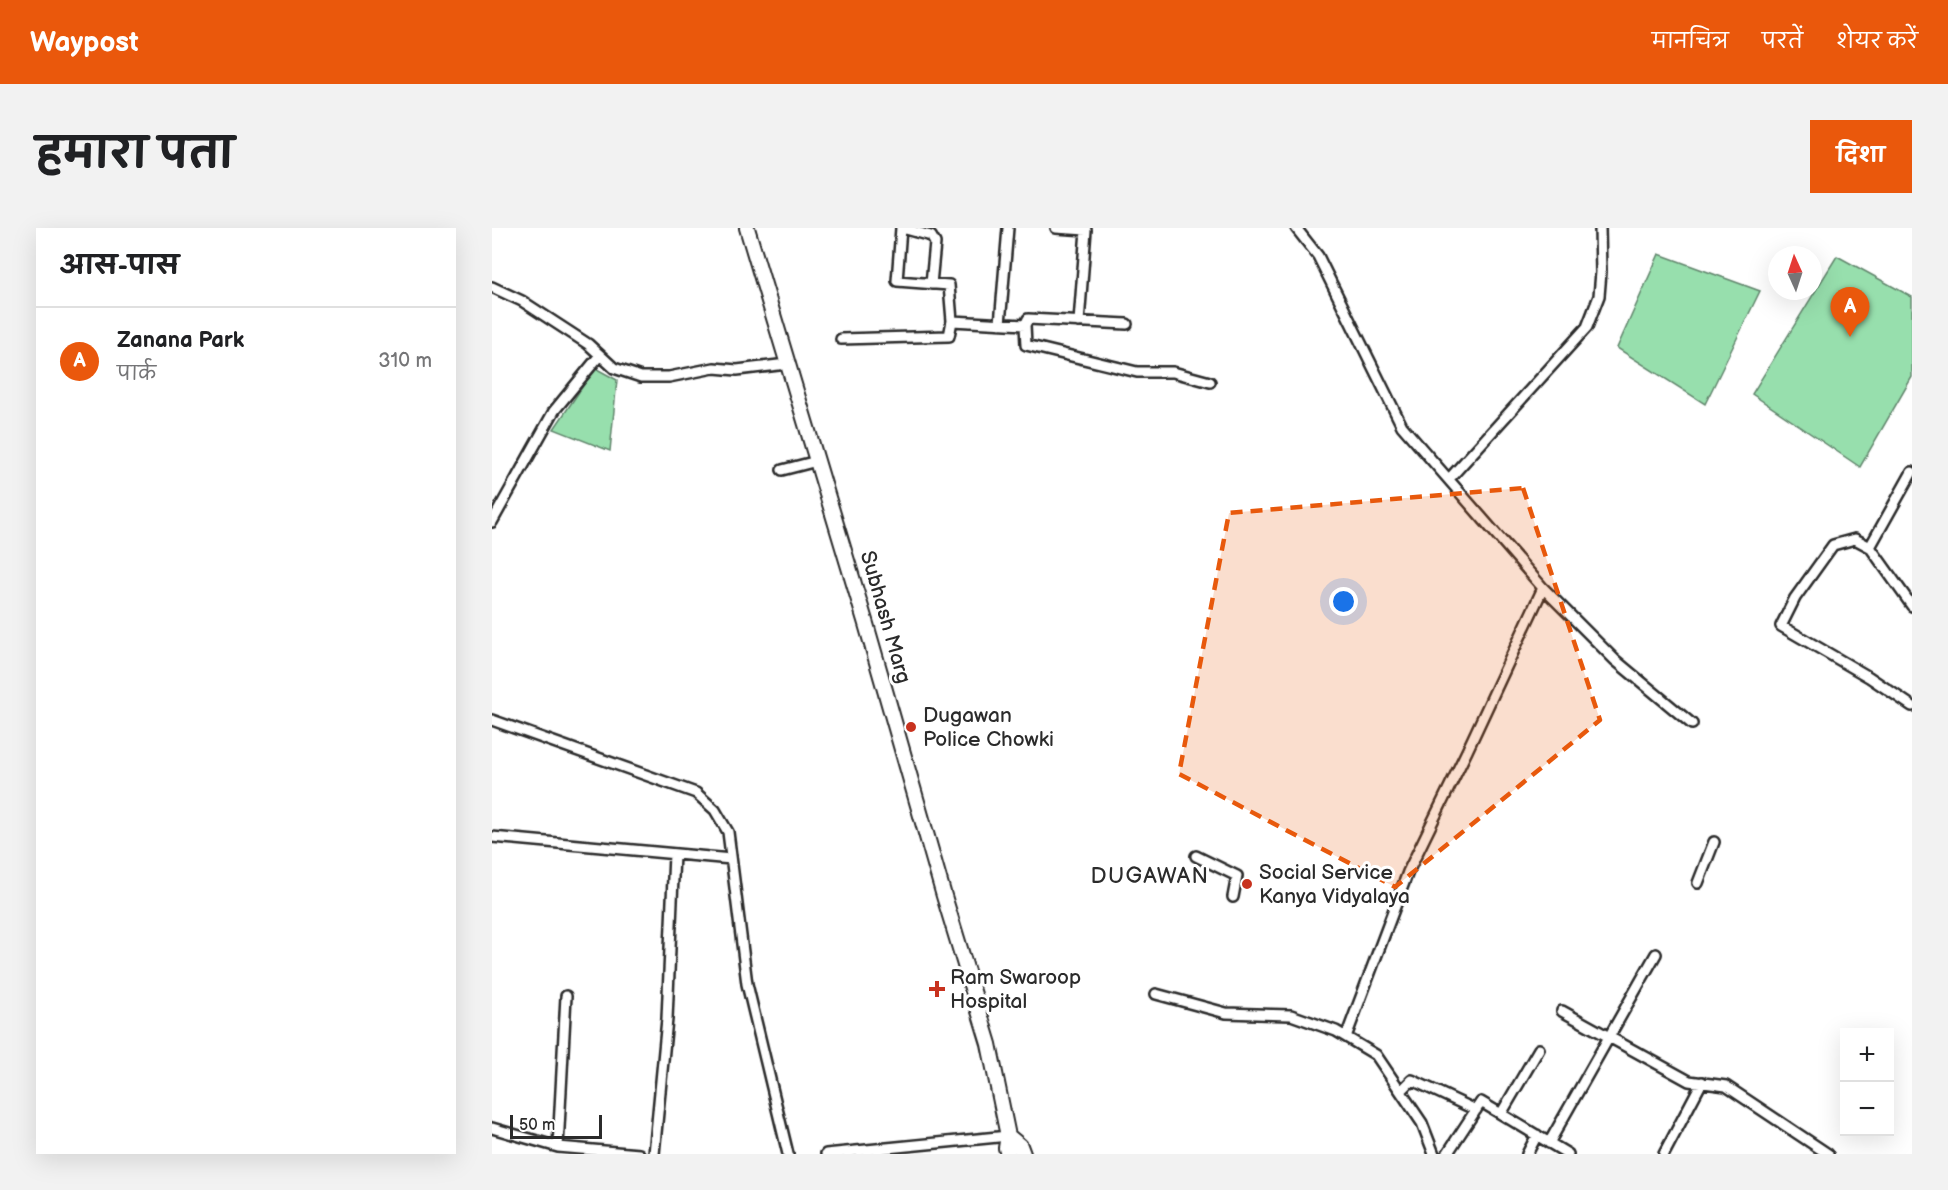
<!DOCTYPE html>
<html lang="hi">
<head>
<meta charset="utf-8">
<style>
	body { margin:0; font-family:"Balsamiq Sans","Playpen Sans Deva",sans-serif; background:#f2f2f2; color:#202124 }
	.controls { position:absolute; right:18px; bottom:18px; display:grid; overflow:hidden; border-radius:0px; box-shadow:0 6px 24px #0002 }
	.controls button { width:54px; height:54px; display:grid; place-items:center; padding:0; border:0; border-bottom:2px solid #e0e0e0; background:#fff; color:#202124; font:30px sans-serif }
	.compass { position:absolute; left:1276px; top:18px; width:54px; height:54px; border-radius:50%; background:#fff; box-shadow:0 6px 24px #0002; rotate:357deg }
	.scale { position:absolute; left:18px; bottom:15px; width:92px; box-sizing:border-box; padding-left:6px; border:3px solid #2b2b2b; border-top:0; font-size:16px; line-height:21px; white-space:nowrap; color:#2b2b2b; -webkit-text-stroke:4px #fff; paint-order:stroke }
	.you { position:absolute; left:852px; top:374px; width:21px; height:21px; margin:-15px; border:4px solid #fff; border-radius:50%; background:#1a73e8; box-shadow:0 0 0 9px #1a73e833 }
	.badge { display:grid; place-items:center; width:39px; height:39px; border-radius:50%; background:#ea580c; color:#fff; font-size:20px; font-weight:700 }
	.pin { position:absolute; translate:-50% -50px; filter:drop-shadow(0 2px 3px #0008) }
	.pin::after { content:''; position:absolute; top:32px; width:21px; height:18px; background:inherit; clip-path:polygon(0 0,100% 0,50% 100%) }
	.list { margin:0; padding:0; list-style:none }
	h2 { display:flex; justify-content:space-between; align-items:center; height:78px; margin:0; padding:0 24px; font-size:26px }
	h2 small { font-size:20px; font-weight:400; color:#757577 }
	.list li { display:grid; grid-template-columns:39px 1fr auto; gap:18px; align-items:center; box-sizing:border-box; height:108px; padding:0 24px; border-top:2px solid #e0e0e0 }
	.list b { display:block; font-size:22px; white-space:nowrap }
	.list p { margin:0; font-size:20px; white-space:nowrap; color:#757577 }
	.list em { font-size:20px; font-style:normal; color:#757577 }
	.map { position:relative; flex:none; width:1420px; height:926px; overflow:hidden; border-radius:0px }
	header { display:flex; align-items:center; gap:36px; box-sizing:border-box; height:84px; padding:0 30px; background:#ea580c; color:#fff }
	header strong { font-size:28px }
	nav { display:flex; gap:33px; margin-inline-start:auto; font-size:21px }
	.intro { display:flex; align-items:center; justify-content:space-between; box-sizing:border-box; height:144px; padding:0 36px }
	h1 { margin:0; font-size:42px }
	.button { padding:15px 27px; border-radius:0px; background:#ea580c; color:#fff; font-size:21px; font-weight:700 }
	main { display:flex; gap:36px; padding:0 36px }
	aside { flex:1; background:#fff; border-radius:0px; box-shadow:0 6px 24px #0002 }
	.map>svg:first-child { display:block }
	.green { fill:#97dfad; stroke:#61856c; stroke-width:1.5 }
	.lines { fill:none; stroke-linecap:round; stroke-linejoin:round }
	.minor-casing { stroke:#2b2b2b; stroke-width:14 }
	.secondary-casing { stroke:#2b2b2b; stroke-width:18 }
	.minor { stroke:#fff; stroke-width:9 }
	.secondary { stroke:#fff; stroke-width:14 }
	.marked { fill:#e8590c; fill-opacity:0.2; stroke:#e8590c; stroke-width:4.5; stroke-dasharray:12 8; stroke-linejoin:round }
	.poi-dot { fill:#c8321e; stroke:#fff; stroke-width:2 }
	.labels { text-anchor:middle; stroke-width:6; stroke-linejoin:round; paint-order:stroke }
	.street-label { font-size:21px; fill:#2b2b2b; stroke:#fff }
	.poi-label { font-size:21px; fill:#2b2b2b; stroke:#fff; text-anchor:start }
	.neighbourhood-label { font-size:22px; letter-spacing:1.5px; fill:#2b2b2b; stroke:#fff }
</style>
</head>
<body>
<header>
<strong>Waypost</strong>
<nav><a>मानचित्र</a><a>परतें</a><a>शेयर करें</a></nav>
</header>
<div class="intro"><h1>हमारा पता</h1><a class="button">दिशा</a></div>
<main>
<aside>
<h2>आस-पास<small></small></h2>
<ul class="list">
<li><span class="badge">A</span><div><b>Zanana Park</b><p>पार्क</p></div><em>310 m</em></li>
</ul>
</aside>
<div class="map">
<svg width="1420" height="926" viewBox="0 0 1420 926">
	<rect width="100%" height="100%" fill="#fff"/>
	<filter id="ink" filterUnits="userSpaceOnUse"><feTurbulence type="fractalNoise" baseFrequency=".0167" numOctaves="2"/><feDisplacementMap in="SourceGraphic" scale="12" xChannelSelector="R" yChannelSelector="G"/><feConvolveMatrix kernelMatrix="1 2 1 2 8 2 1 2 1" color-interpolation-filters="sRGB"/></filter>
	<g filter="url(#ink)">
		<path class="green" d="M1167,26L1268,63L1213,176L1125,120Z
			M1345,28L1420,69V149L1368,239L1260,166Z
			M103,140L125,152L118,223L62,201Z"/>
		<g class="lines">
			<g class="minor-casing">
				<path id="minor" d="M409,0L405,53L457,57L460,93
					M410,0L439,8L443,15L439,56
					M564,0L594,2L587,94
					M804,0L826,28L910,198L1051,360L1123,432L1200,496
					M0,59L30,73L96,116L122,140L149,149H177L222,140L245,142L295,136
					M508,96L516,0
					M533,97L536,91L635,96
					M349,111L457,108L460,93L533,97L534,117L645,144H681L718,154
					M290,242L325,233
					M957,251L1095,99L1107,68L1109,44L1108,0
					M0,294L62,183L108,127
					M1378,319L1420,244
					M1420,378L1378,319L1363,311L1341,317L1303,370L1289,398L1377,449L1420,478
					M0,492L204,565L223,582L236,604L255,756L296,926
					M0,609L239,631
					M704,628L745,648L741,669
					M1206,655L1222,614
					M664,766L734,785L799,787L844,803L884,827L930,895L942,926
					M1070,783L1197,853L1234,858L1336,926
					M854,809L916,644L975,523L1051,360
					M909,863L920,852L984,882
					M1009,886L1047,821
					M0,900L66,919L147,926
					M1057,915L1164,726
					M66,919L74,768
					M162,926L175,791L182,626
					M334,926L516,908
					M955,926L989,874L1076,926
					M1035,926L1045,907
					M1172,926L1210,854"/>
			</g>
			<g class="secondary-casing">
				<path id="secondary" d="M255,0L374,396L452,668L497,816L516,908L514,920L516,926
					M516,908L528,918L531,926"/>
			</g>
			<use href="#minor" class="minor"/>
			<use href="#secondary" class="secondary"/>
		</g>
	</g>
	<path class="marked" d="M1031,260L1108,492L903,659L687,546L737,285Z"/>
	<g class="poi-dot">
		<circle cx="419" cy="499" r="6"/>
		<circle cx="755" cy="656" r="6"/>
		<path d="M442 752h6v6h6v6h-6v6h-6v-6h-6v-6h6z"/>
	</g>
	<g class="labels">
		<g class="street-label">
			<text transform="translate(394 389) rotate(74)" y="7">Subhash Marg</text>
		</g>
		<g class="poi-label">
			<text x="431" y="494">Dugawan<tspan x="431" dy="24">Police Chowki</tspan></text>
			<text x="767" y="651">Social Service<tspan x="767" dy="24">Kanya Vidyalaya</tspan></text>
			<text x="458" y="756">Ram Swaroop<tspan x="458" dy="24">Hospital</tspan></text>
		</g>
		<g class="neighbourhood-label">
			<text x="658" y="655">DUGAWAN</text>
		</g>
	</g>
</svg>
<div class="controls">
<button>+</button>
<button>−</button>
</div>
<svg class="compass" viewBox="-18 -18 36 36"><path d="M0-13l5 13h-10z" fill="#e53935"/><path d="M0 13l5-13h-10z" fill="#757577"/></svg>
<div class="scale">50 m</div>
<div class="you"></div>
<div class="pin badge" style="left:1358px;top:109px">A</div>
</div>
</main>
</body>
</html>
